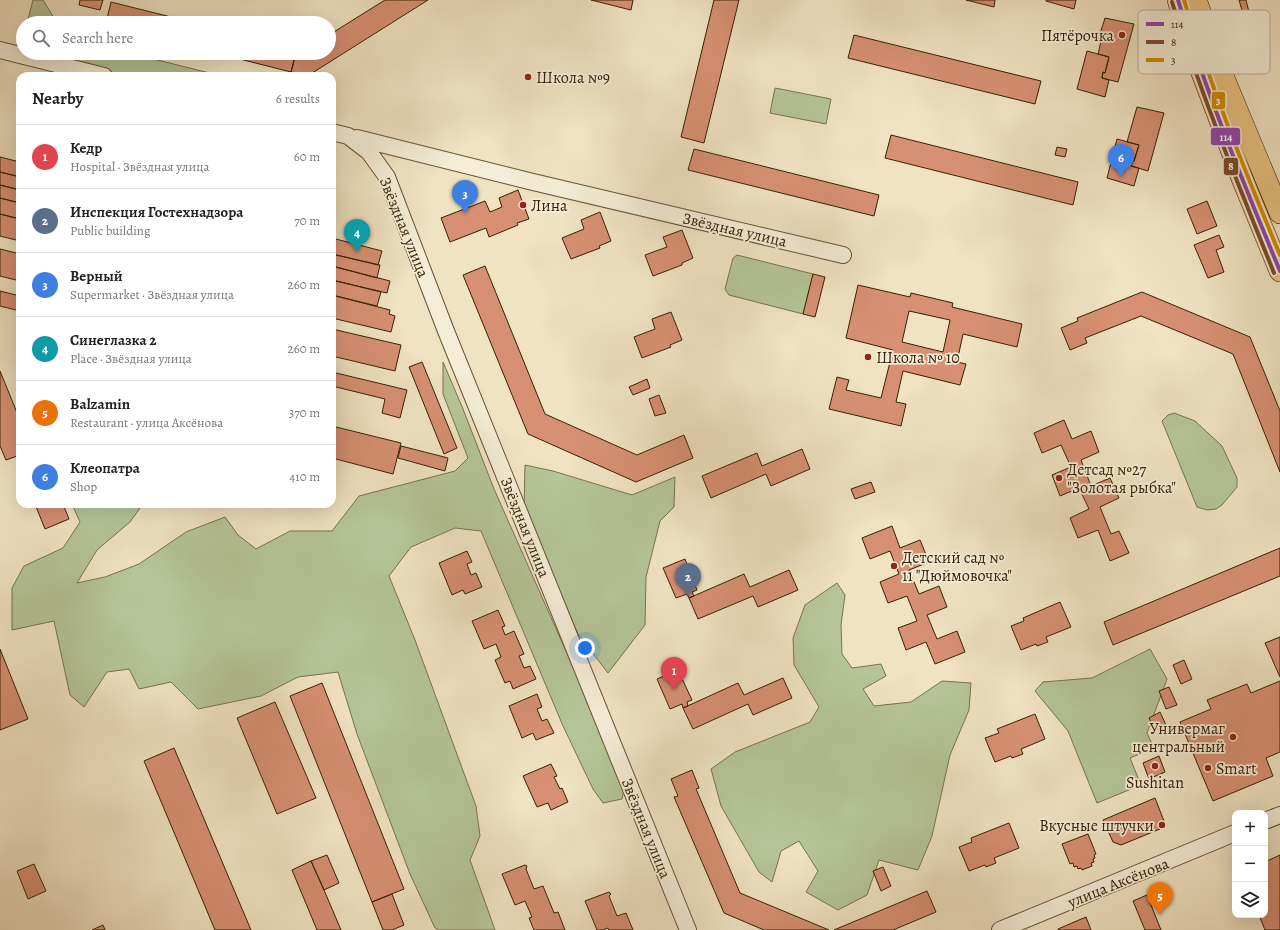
<!DOCTYPE html>
<html lang="en">
<head>
<meta charset="utf-8">
<style>
	body { margin:0; font-family:Alegreya,serif; background:#f6f6f6; color:#222 }
	.controls { position:absolute; right:12px; bottom:12px; display:grid; overflow:hidden; border-radius:8px; box-shadow:0 4px 16px #0002 }
	.controls button { width:36px; height:36px; display:grid; place-items:center; padding:0; border:0; border-bottom:1px solid #e0e0e0; background:#fff; color:#222; font:20px sans-serif }
	.you { position:absolute; left:585px; top:648px; width:14px; height:14px; margin:-10px; border:3px solid #fff; border-radius:50%; background:#1a73e8; box-shadow:0 0 0 6px #1a73e833 }
	.badge { display:grid; place-items:center; width:26px; height:26px; border-radius:50%; background:#8f2418; color:#fff; font-size:13px; font-weight:700 }
	.pin { position:absolute; translate:-50% -33px; filter:drop-shadow(0 1px 2px #0008) }
	.pin::after { content:''; position:absolute; top:21px; width:14px; height:12px; background:inherit; clip-path:polygon(0 0,100% 0,50% 100%) }
	.list { margin:0; padding:0; list-style:none }
	h2 { display:flex; justify-content:space-between; align-items:center; height:52px; margin:0; padding:0 16px; font-size:17px }
	h2 small { font-size:13px; font-weight:400; color:#767676 }
	.list li { display:grid; grid-template-columns:26px 1fr auto; gap:12px; align-items:center; box-sizing:border-box; height:64px; padding:0 16px; border-top:1px solid #e0e0e0 }
	.list b { display:block; font-size:15px; white-space:nowrap }
	.list p { margin:0; font-size:13px; white-space:nowrap; color:#767676 }
	.list em { font-size:13px; font-style:normal; color:#767676 }
	.icon { flex:none; width:22px; height:22px; fill:none; stroke:currentColor; stroke-width:2; stroke-linecap:round; stroke-linejoin:round }
	.map { position:relative; flex:none; width:1280px; height:930px; overflow:hidden }
	.search { position:absolute; background:#fff; box-shadow:0 4px 16px #0002; left:16px; top:16px; width:320px; height:44px; display:flex; align-items:center; gap:10px; box-sizing:border-box; padding:0 14px; border-radius:22px; color:#767676; font-size:15px }
	.panel { position:absolute; background:#fff; box-shadow:0 4px 16px #0002; left:16px; top:72px; width:320px; height:436px; border-radius:12px }
	.map>svg:first-child { display:block }
	.green { fill:#b5c597; stroke:#76734c }
	.building { fill:#d79073; stroke:#362101; fill-rule:evenodd }
	.lines { fill:none; stroke-linecap:round; stroke-linejoin:round }
	.minor-casing { stroke:#645231; stroke-width:18 }
	.major-casing { stroke:#362101; stroke-width:22 }
	.minor { stroke:#f5edd7; stroke-width:16 }
	.major { stroke:#e8c281; stroke-width:21 }
	.bus-1-casing { stroke:#f5edd7; stroke-width:7 }
	.bus-2-casing { stroke:#f5edd7; stroke-width:7 }
	.bus-3-casing { stroke:#f5edd7; stroke-width:7 }
	.bus-1 { stroke:#8e44ad; stroke-width:4 }
	.bus-2 { stroke:#7a4b2a; stroke-width:4 }
	.bus-3 { stroke:#d08b00; stroke-width:4 }
	.poi-dot { fill:#8f2418; stroke:#f5edd7; stroke-width:1.5 }
	.labels { text-anchor:middle; stroke-width:3.5; stroke-linejoin:round; paint-order:stroke }
	.poi-label { font-size:16px; fill:#362101; stroke:#f5edd7; text-anchor:start }
	.street-label { font-size:16px; fill:#362101; stroke:#f5edd7 }
	.key { fill:#f5edd7; stroke:#bcb097; stroke-width:1 }
	.key-label { font-size:11px; fill:#362101 }
	.line-badge { stroke:#f5edd7; stroke-width:1.5 }
	.badge-label { font-size:11px; text-anchor:middle; font-weight:bold; fill:#fff }
</style>
</head>
<body>
<div class="map">
<svg width="1280" height="930" viewBox="0 0 1280 930">
	<rect width="100%" height="100%" fill="#f0e3c2"/>
	<filter id="stains"><feTurbulence type="fractalNoise" baseFrequency=".005" numOctaves="4"/><feColorMatrix values="0 0 0 0 .2 0 0 0 0 .09 0 0 0 0 .02 0 0 0 .5 -.17"/></filter>
	<radialGradient id="worn" r=".72"><stop offset=".6" stop-color="#630" stop-opacity="0"/><stop offset="1" stop-color="#630" stop-opacity=".3"/></radialGradient>
	<path class="green" d="M33,0H43L57,23H27Z
		M23,41V53H129L222,76H104L19,55Z
		M775,88L831,99L826,124L770,113Z
		M737,255L813,274L803,314L729,295L725,289L733,258Z
		M443,362L463,409L494,489L625,784L622,799L603,803L593,789L563,726L481,531L455,528L411,547L389,576L415,640L476,806L480,836L470,860L495,930H439L435,928L410,874L357,734L338,672L298,677L261,696L198,709L171,682L139,689L129,669L107,672L84,707L70,695L54,621L12,630V588L24,566L63,548L80,522L72,504H143L130,522L97,550L77,583L105,577L139,564L186,532L225,517L238,535L256,549L290,531H332L359,496L455,471L468,458L443,394Z
		M1174,413L1195,421L1222,446L1237,478V487L1222,505L1216,509L1207,510L1197,507L1162,421L1168,415Z
		M525,465L553,471L632,495L675,477L674,507L660,521L646,577L645,625L608,673L578,634L524,509Z
		M837,583L845,595L841,625L842,654L852,668L881,664L886,676L863,689L874,706L911,702L942,681L971,683L969,710L950,755L932,836L918,870L879,860L867,895L838,910L806,892L818,871L799,841L781,851L772,882L759,872L721,806L711,769L735,752L810,722L819,707L794,665L793,638L805,605Z
		M1150,649L1167,679L1147,733L1154,748L1130,758L1141,785L1097,803L1068,731L1035,691L1043,682L1092,678Z"/>
	<path class="building" d="M80,0H103L100,10L79,5Z
		M385,0H428L309,75L291,72L296,53H329V35Z
		M591,0H633L631,10Z
		M714,0H739L704,143L681,137Z
		M966,0H995L994,7Z
		M1046,0H1076L1074,9L1046,1Z
		M1239,0H1246L1249,12L1243,14Z
		M111,2L195,23H106Z
		M1105,18L1134,24L1118,82L1102,78L1103,72L1105,73L1109,57L1098,54L1101,41L1098,40Z
		M854,35L1041,81L1035,104L848,58Z
		M1087,51L1109,57L1105,73L1103,72L1102,78L1109,80L1105,97L1077,89Z
		M216,53H296L291,72Z
		M1137,107L1164,113L1148,171L1131,166L1133,161H1134L1139,145L1127,142Z
		M891,135L1078,182L1073,205L885,158Z
		M1117,139L1139,145L1134,161H1133L1131,166L1139,168L1134,186L1107,178Z
		M1057,147L1067,149L1065,157L1055,155Z
		M694,149L879,195L874,216L688,170Z
		M0,157L20,162V177L0,172Z
		M0,172L20,177V190L0,185Z
		M0,185L20,190V203L0,198Z
		M518,190L529,219L517,223L518,225L489,237L486,228L450,242L441,218L485,201L490,212L502,207L499,198Z
		M0,198L20,203V219L0,214Z
		M1207,201L1217,226L1197,234L1187,209Z
		M600,212L611,241L599,246L600,248L571,259L562,238L584,229L581,220Z
		M0,214L20,219V241L0,236Z
		M682,230L693,258L682,263V265L653,276L645,255L667,247L663,237Z
		M1219,235L1224,247L1216,250L1224,272L1208,278L1194,245Z
		M332,238L382,251L378,265L332,254Z
		M0,249L20,254V281L0,276Z
		M332,254L380,265L377,278L332,266Z
		M332,266L390,281L387,293L332,280Z
		M485,266L545,414L637,455L684,435L693,458L636,482L528,434L463,275Z
		M813,274L825,277L815,317L803,314Z
		M332,280L381,292L377,306L332,295Z
		M858,285L910,297L911,293L953,303L952,307L1022,324L1017,347L963,334L957,362L966,364L960,385L903,371L896,402L906,404L901,426L829,409L837,377L849,380L846,390L881,398L893,350L846,338ZM909,311L950,320L943,352L902,342Z
		M0,291L20,296V311L0,306Z
		M1142,292L1250,337L1280,411V472L1233,354L1141,316L1085,338L1087,343L1070,350L1061,328L1078,321L1077,318Z
		M332,295L390,310L389,314L395,316L391,332L332,318Z
		M671,312L682,340L670,345L671,347L642,358L634,337L655,329L652,319Z
		M332,329L401,345L395,371L332,356Z
		M422,362L457,448L444,454L409,367Z
		M0,371L20,420V455L6,460L0,446Z
		M332,372L407,390L400,418L382,413L385,399L332,386Z
		M647,379L650,388L633,395L629,387Z
		M659,395L666,413L655,416L649,399Z
		M1064,420L1072,439L1091,431L1099,452L1081,460L1091,486L1110,478L1119,498L1100,507L1111,534L1119,531L1129,553L1110,561L1098,530L1078,538L1070,518L1089,509L1079,488L1060,496L1052,475L1071,467L1061,445L1042,453L1034,433Z
		M332,426L401,443L393,474L332,458Z
		M401,446L448,458L445,471L398,458Z
		M802,449L810,469L771,486L766,474L711,498L702,476L757,453L762,466Z
		M871,482L875,492L855,499L851,489Z
		M35,504H63L69,519L45,529Z
		M892,526L900,548L920,540L929,562L909,570L919,594L939,586L947,607L927,615L937,639L957,631L965,652L935,664L926,642L906,650L898,628L917,621L907,596L888,603L880,582L899,574L890,551L870,559L862,538Z
		M1280,548V576L1113,645L1104,622Z
		M467,551L472,562L467,564L471,575L476,573L482,587L465,594L463,590L452,595L439,563Z
		M685,559L697,590L692,592L694,596L689,598L687,594L676,598L663,568Z
		M789,570L798,590L758,607L753,596L698,619L689,598L744,574L750,587Z
		M1060,602L1071,627L1046,637L1048,642L1037,646L1036,644L1021,650L1011,626L1024,621L1023,618Z
		M498,610L505,626L502,627L505,635L514,631L524,654L519,656L524,668L530,666L536,679L513,689L510,681L505,683L495,660L501,657L496,644L484,649L472,621Z
		M1280,637V677L1265,643Z
		M0,649L28,719L0,730Z
		M1184,660L1192,679L1181,684L1173,665Z
		M678,670L692,700L687,702L688,706L683,708L682,704L670,709L657,679Z
		M783,678L792,698L753,715L748,704L693,729L683,708L738,683L744,695Z
		M1280,681V752L1266,758L1273,776L1213,801L1180,722L1211,709L1207,700L1247,684L1251,693Z
		M322,683L404,889L372,902L290,696Z
		M1169,687L1177,705L1166,709L1159,691Z
		M537,694L542,707L537,709L542,721L547,719L554,733L536,740L533,733L522,738L509,706Z
		M275,702L316,798L277,814L237,718Z
		M1160,712L1166,725L1155,730L1149,718Z
		M1035,714L1045,739L1021,749L1023,754L1012,758L1011,756L995,762L985,738L999,733L997,729Z
		M174,748L251,930H215L144,761Z
		M1159,756L1165,772L1149,779L1143,763Z
		M551,764L557,776L554,777L560,789L562,788L568,802L551,810L548,803L537,807L523,776Z
		M692,770L699,788L696,789L740,893L829,930H764L724,913L674,797L678,796L671,779Z
		M1155,798L1164,821L1160,829L1121,845L1113,842L1103,820Z
		M1009,823L1019,848L994,858L996,863L986,867L985,865L969,871L959,847L972,842L971,838Z
		M1088,834L1096,854L1094,855L1095,858L1093,859L1094,862L1091,863L1092,866L1082,870L1081,868L1078,869L1077,866L1074,867L1073,863L1070,864L1062,844Z
		M327,855L339,883L324,890L311,861Z
		M1280,855V930H1265L1259,915H1265V862Z
		M311,861L324,890L341,930H317L292,870Z
		M34,864L46,891L28,899L17,871Z
		M525,865L527,866L526,869L534,889L543,886L554,913L558,912L565,930H534L529,918L532,917L525,901L515,905L502,874Z
		M883,867L891,886L881,891L873,871Z
		M927,891L936,912L893,930H834Z
		M609,892L611,894L609,896L617,916L626,913L633,930H609L608,928L603,930H597L585,901Z
		M392,894L404,925L392,930H383L372,902Z
		M1147,895L1161,930H1145L1133,901Z
		M1086,917L1091,930H1058V929Z
		M103,925L105,930H92Z"/>
	<g class="lines">
		<g class="minor-casing">
			<path id="minor" d="M0,50L104,76
				M332,132L348,136L369,152L387,177L446,331L688,930
				M357,138L533,182L843,255
				M1265,821L1280,815
				M1000,930L1235,833"/>
		</g>
		<g class="major-casing">
			<path id="major" d="M1178,0L1194,52L1241,176L1280,271
				M1196,0L1223,76L1280,213"/>
		</g>
		<use href="#minor" class="minor"/>
		<use href="#major" class="major"/>
		<g class="bus-1-casing">
			<path id="bus-1" d="M1178,0C1206,92 1243,182 1280,271"/>
		</g>
		<g class="bus-2-casing">
			<path id="bus-2" d="M1172,2C1201,94 1238,184 1274,273"/>
		</g>
		<g class="bus-3-casing">
			<path id="bus-3" d="M1184,0C1211,87 1245,171 1280,255"/>
		</g>
		<use href="#bus-1" class="bus-1"/>
		<use href="#bus-2" class="bus-2"/>
		<use href="#bus-3" class="bus-3"/>
	</g>
	<g class="poi-dot">
		<circle cx="1122" cy="35" r="4"/>
		<circle cx="528" cy="77" r="4"/>
		<circle cx="523" cy="205" r="4"/>
		<circle cx="868" cy="357" r="4"/>
		<circle cx="1059" cy="478" r="4"/>
		<circle cx="894" cy="566" r="4"/>
		<circle cx="1233" cy="737" r="4"/>
		<circle cx="1155" cy="766" r="4"/>
		<circle cx="1208" cy="768" r="4"/>
		<circle cx="1162" cy="825" r="4"/>
	</g>
	<g class="labels">
		<g class="poi-label">
			<text x="1114" y="41" text-anchor="end">Пятёрочка</text>
			<text x="536" y="83">Школа №9</text>
			<text x="531" y="211">Лина</text>
			<text x="876" y="363">Школа № 10</text>
			<text x="1067" y="475">Детсад №27<tspan x="1067" dy="18">"Золотая рыбка"</tspan></text>
			<text x="902" y="563">Детский сад №<tspan x="902" dy="18">11 "Дюймовочка"</tspan></text>
			<text x="1225" y="734" text-anchor="end">Универмаг<tspan x="1225" dy="18">центральный</tspan></text>
			<text x="1216" y="774">Smart</text>
			<text x="1155" y="788" text-anchor="middle">Sushitan</text>
			<text x="1154" y="831" text-anchor="end">Вкусные штучки</text>
		</g>
		<g class="street-label">
			<text transform="translate(405 227) rotate(68)" y="6">Звёздная улица</text>
			<text transform="translate(735 229) rotate(13)" y="6">Звёздная улица</text>
			<text transform="translate(526 527) rotate(68)" y="6">Звёздная улица</text>
			<text transform="translate(647 828) rotate(68)" y="6">Звёздная улица</text>
			<text transform="translate(1118 882) rotate(-22)" y="6">улица Аксёнова</text>
		</g>
	</g>
	<rect x="1138" y="10" width="132" height="64" rx="6" class="key"/>
	<rect x="1146" y="22" width="18" height="4" fill="#8e44ad"/>
	<rect x="1146" y="40" width="18" height="4" fill="#7a4b2a"/>
	<rect x="1146" y="58" width="18" height="4" fill="#d08b00"/>
	<g class="key-label">
		<text x="1171" y="28">114</text>
		<text x="1171" y="46">8</text>
		<text x="1171" y="64">3</text>
	</g>
	<g class="line-badge">
		<rect x="1211" y="91" width="15" height="19" rx="4" fill="#d08b00"/>
		<rect x="1210" y="127" width="31" height="19" rx="4" fill="#8e44ad"/>
		<rect x="1223" y="157" width="16" height="19" rx="4" fill="#7a4b2a"/>
	</g>
	<g class="badge-label">
		<text x="1218" y="104">3</text>
		<text x="1226" y="141">114</text>
		<text x="1231" y="170">8</text>
	</g>
	<rect width="100%" height="100%" filter="url(#stains)"/>
	<rect width="100%" height="100%" fill="url(#worn)"/>
</svg>
<div class="controls">
<button>+</button>
<button>−</button>
<button><svg class="icon" aria-label="layers" viewBox="0 0 24 24"><path d="M12 4l9 5-9 5-9-5zM3 14l9 5 9-5"/></svg></button>
</div>
<div class="you"></div>
<div class="pin badge" style="left:674px;top:690px;background:#e0444e">1</div>
<div class="pin badge" style="left:688px;top:596px;background:#5c6f8a">2</div>
<div class="pin badge" style="left:465px;top:213px;background:#3f7fe0">3</div>
<div class="pin badge" style="left:357px;top:252px;background:#0f9aa8">4</div>
<div class="pin badge" style="left:1160px;top:915px;background:#e8710a">5</div>
<div class="pin badge" style="left:1121px;top:177px;background:#3f7fe0">6</div>
<div class="search"><svg class="icon" aria-label="search" viewBox="0 0 24 24"><circle cx="10" cy="10" r="6"/><path d="M15 15l6 6"/></svg>Search here</div>
<section class="panel">
<h2>Nearby<small>6 results</small></h2>
<ul class="list">
<li><span class="badge" style="background:#e0444e">1</span><div><b>Кедр</b><p>Hospital · Звёздная улица</p></div><em>60 m</em></li>
<li><span class="badge" style="background:#5c6f8a">2</span><div><b>Инспекция Гостехнадзора</b><p>Public building</p></div><em>70 m</em></li>
<li><span class="badge" style="background:#3f7fe0">3</span><div><b>Верный</b><p>Supermarket · Звёздная улица</p></div><em>260 m</em></li>
<li><span class="badge" style="background:#0f9aa8">4</span><div><b>Синеглазка 2</b><p>Place · Звёздная улица</p></div><em>260 m</em></li>
<li><span class="badge" style="background:#e8710a">5</span><div><b>Balzamin</b><p>Restaurant · улица Аксёнова</p></div><em>370 m</em></li>
<li><span class="badge" style="background:#3f7fe0">6</span><div><b>Клеопатра</b><p>Shop</p></div><em>410 m</em></li>
</ul>
</section>
</div>
</body>
</html>
